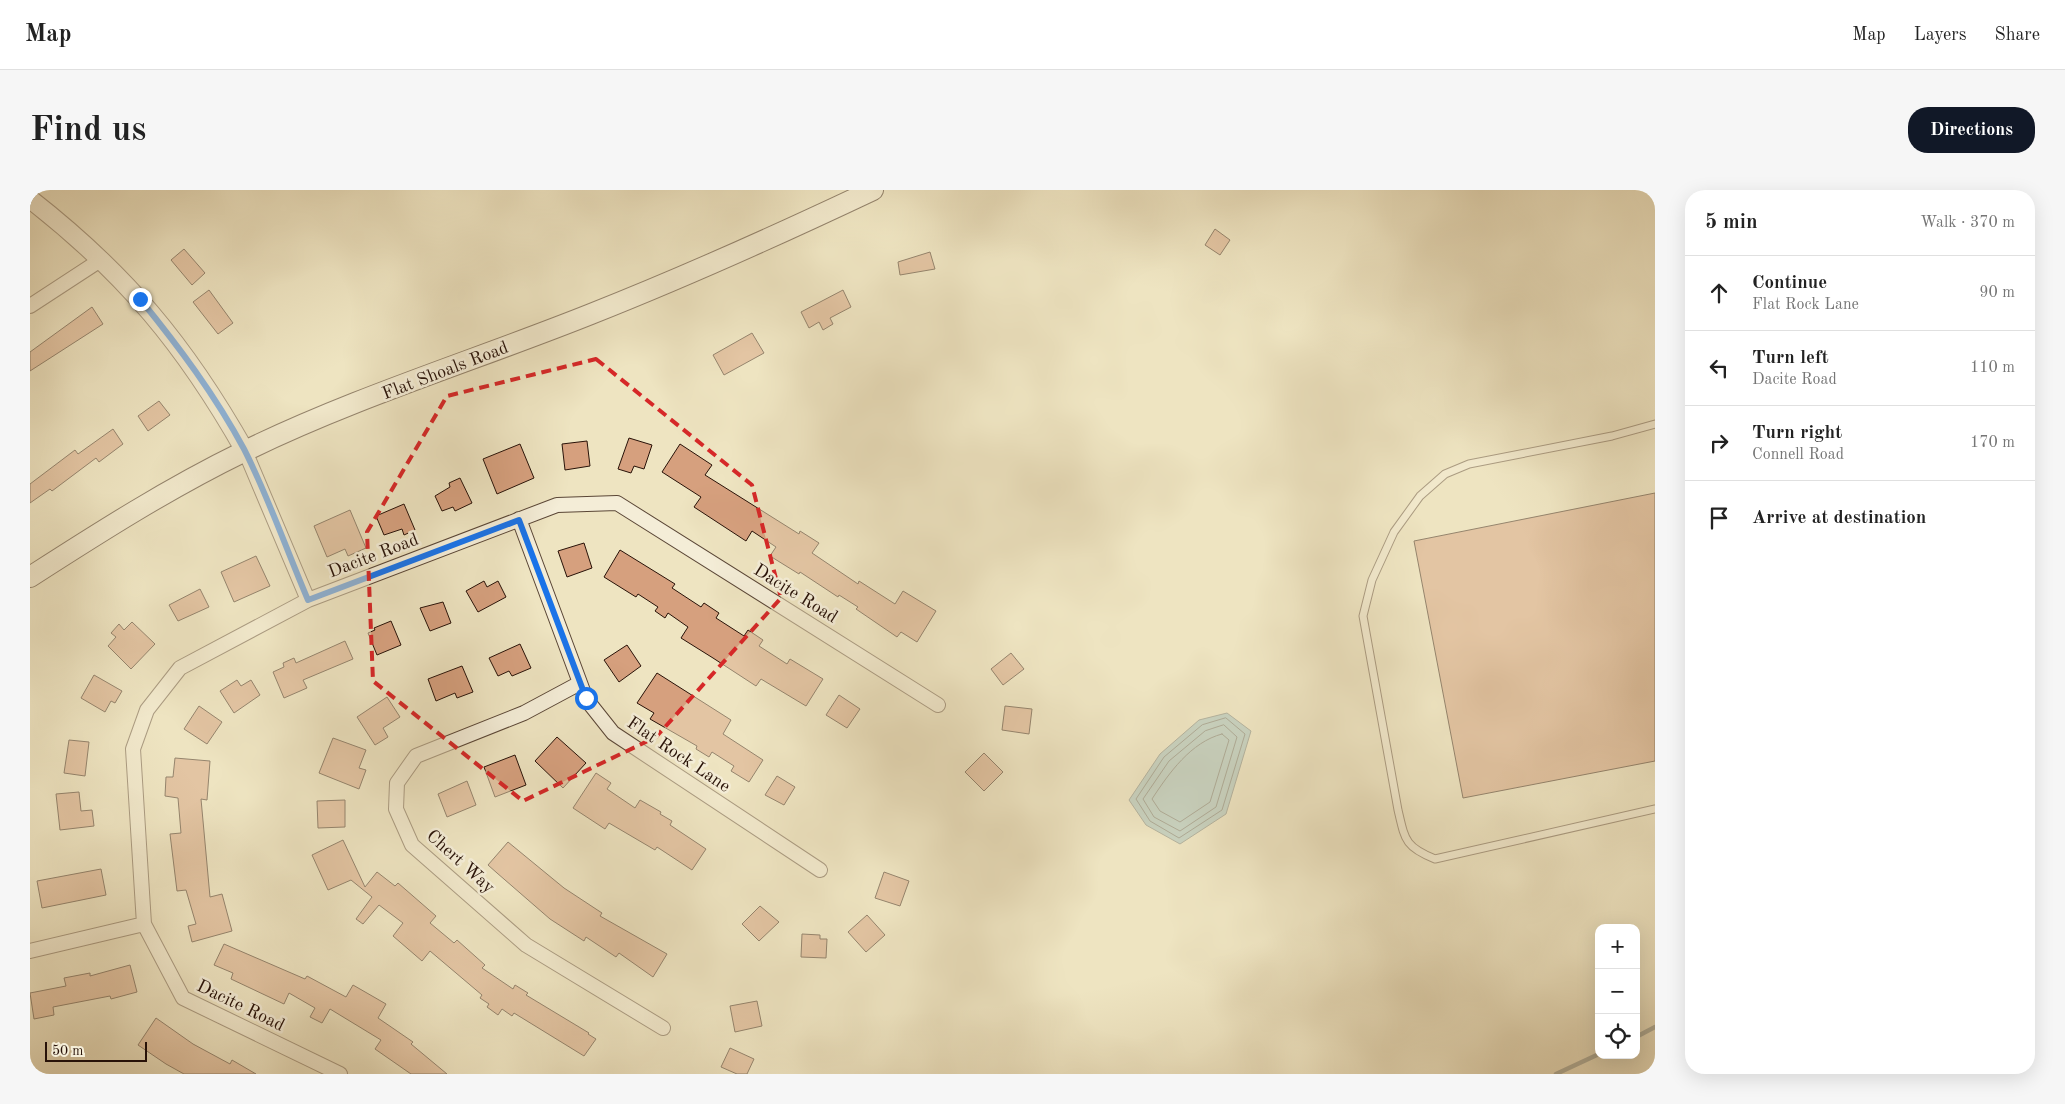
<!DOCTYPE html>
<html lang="en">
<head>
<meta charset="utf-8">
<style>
	body { margin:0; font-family:"Old Standard TT",serif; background:#f6f6f6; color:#222 }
	.controls { position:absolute; right:15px; bottom:15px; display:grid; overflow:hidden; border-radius:10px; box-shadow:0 5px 20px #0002 }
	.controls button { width:45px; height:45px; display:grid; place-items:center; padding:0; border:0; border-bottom:1px solid #e0e0e0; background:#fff; color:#222; font:25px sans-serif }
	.scale { position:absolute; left:15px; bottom:12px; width:102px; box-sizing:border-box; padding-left:5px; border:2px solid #281208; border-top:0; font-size:14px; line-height:18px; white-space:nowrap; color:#281208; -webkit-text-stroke:4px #f4edd7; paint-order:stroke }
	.stop { position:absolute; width:15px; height:15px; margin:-11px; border:4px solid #1a73e8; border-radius:50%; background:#fff }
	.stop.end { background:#1a73e8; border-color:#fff; box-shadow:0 1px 5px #0008 }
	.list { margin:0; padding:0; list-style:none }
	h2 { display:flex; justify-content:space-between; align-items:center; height:65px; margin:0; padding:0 20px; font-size:21px }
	h2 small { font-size:16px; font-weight:400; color:#767676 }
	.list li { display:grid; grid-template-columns:32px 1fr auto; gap:15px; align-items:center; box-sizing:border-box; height:75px; padding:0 20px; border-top:1px solid #e0e0e0 }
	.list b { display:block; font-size:19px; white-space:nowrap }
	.list p { margin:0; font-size:16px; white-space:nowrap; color:#767676 }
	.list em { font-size:16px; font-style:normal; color:#767676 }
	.icon { flex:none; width:28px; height:28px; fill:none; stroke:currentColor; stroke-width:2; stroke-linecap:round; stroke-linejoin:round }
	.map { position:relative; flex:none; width:1625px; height:884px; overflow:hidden; border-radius:20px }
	header { display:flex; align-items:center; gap:30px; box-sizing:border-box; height:70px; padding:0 25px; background:#fff; border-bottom:1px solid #e0e0e0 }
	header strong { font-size:24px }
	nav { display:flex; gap:28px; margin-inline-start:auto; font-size:18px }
	.intro { display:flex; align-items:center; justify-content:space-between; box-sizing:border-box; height:120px; padding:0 30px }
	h1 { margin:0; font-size:35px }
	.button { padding:12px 22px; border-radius:20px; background:#111827; color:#fff; font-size:18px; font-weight:700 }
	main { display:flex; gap:30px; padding:0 30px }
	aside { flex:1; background:#fff; border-radius:20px; box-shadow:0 5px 20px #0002 }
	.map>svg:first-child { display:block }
	.water { fill:#9cbcbc; stroke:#6e7874 }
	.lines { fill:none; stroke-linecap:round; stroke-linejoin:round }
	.shore { stroke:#626762; stroke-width:1 }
	.stream { stroke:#6e7874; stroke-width:4.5 }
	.building { fill:#d6a07e; stroke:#281208 }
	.service-casing { stroke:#5a4636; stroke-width:9 }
	.minor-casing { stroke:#5a4636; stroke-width:16 }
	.tertiary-casing { stroke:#5a4636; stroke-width:20 }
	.secondary-casing { stroke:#281208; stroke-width:22 }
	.service { stroke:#f4edd7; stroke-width:7 }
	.minor { stroke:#f4edd7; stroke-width:14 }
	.tertiary { stroke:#f4edd7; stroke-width:18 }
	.secondary { stroke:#f4edd7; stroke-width:20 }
	.route { stroke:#1a73e8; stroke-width:6 }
	.marked { fill:none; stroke:#d62828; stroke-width:4; stroke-dasharray:10 6; stroke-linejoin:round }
	.labels { text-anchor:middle; stroke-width:5; stroke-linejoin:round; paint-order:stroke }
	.street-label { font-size:18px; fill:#281208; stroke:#f4edd7 }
</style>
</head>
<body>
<header>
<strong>Map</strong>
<nav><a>Map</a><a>Layers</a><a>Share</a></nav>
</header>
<div class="intro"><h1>Find us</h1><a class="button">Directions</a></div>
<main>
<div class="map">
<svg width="1625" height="884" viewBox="0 0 1625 884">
	<rect width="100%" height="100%" fill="#eee4c1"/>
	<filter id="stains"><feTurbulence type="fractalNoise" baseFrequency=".004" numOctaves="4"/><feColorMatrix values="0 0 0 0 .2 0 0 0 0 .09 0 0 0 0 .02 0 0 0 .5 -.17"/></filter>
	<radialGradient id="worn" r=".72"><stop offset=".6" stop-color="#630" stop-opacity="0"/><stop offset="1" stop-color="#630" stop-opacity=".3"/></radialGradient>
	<path class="water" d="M1197,523L1221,541L1196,624L1150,654L1116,635L1099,610L1130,564L1169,530Z"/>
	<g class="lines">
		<path class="shore" d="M1196,528L1215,544L1192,620L1149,648L1120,631L1106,609L1134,567L1172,535Z
			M1194,535L1207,547L1186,617L1150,641L1124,627L1113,609L1139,571L1175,541Z
			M1192,544L1199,550L1180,612L1150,632L1130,621L1122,609C1139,583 1161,552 1192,544Z"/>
		<path class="stream" d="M1606,847L1625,837
			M1526,884L1569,864"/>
	</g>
	<path class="building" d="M1185,39L1200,50L1190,65L1175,55Z
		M154,59L175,83L162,95L141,70Z
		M900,62L905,79L870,85L868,72Z
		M179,100L203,133L188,144L163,112Z
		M813,100L821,117L800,128L803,134L793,140L789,132L779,138L771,122Z
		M62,117L73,134L0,181V162Z
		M722,143L734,163L694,185L683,165Z
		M129,211L140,225L118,241L108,226Z
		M83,239L93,254L69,272L66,268L22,301L20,299L0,313V294L45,260L48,264Z
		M599,248L622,255L614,279L604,276L601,283L588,279Z
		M557,251L560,276L535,280L532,254Z
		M490,254L504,288L467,304L453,269Z
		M650,254L682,275L675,285L769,344L770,341L789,353L782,363L828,394L829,391L865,414L873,401L906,421L887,452L871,442L867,447L826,419L828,417L809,405L808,407L770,382L769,384L740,366L746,357L722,341L716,351L664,317L671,307L632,282Z
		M430,288L442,313L425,321L423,317L412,321L405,306L420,297L419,293Z
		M1625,303V571L1433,608L1384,351Z
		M374,314L385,340L374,345L372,339L354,345L346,326Z
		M320,320L336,358L318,366L315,359L297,367L284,336Z
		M554,353L562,378L537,387L528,361Z
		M590,360L645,394L642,398L671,417L674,413L689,423L686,428L714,446L718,440L733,450L729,456L757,474L760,469L793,489L776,516L731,489L726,496L683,468L651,448L658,437L638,423L635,428L625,421L628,417L608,404L606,407L574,387Z
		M226,366L240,396L204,412L191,382Z
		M454,391L457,397L468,391L476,407L448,422L436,401Z
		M170,399L179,417L148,431L139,415Z
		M413,412L421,433L400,441L390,418Z
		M361,431L371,455L347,465L338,443L345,440L344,438Z
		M102,432L125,454L101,479L78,456L86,447L81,443L89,434L94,440Z
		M315,451L323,469L273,490L277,498L254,508L243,482L254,477L253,473L264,468L266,473Z
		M490,454L501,478L482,486L479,481L468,486L459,468Z
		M597,455L611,476L589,492L574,470Z
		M981,463L994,479L973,495L961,479Z
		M432,476L443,502L427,508L425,503L406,511L398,489Z
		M627,483L701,530L693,544L733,570L719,592L701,581L704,576L682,562L679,567L666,559L667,556L620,529L624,523L607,513Z
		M64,485L92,501L85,513L81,511L75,522L51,508Z
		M207,490L211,496L221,490L230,505L204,523L190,501Z
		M809,505L830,519L817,538L796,525Z
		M357,507L370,527L353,538L358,547L345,555L327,527Z
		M169,516L192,532L177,554L154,539Z
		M975,516L1002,519L999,544L972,540Z
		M527,547L556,573L533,598L505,571Z
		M303,548L336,560L329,578L336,580L329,599L289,583Z
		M39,550L59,552L55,586L34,583Z
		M954,563L973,582L954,601L935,582Z
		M485,565L496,595L465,607L454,577Z
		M145,568L180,571L177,610L171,609L180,707L192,704L202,741L162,752L158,736L166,734L156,700L147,701L140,644L151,643L148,608L135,606L136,587H143Z
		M566,583L581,593L577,599L605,618L610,610L631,622L630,624L642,631L640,635L676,659L662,680L627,657L625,660L579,633L575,639L543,618Z
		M747,586L765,597L754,615L735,605Z
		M437,591L446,615L417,627L408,604Z
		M49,602L51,621L62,620L64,636L30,640L26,604Z
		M315,610V637L288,638L287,611Z
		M313,650L335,697L347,682L365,696L368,693L406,726L400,733L424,753L427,750L455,775L452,778L483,799L485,795L498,803L496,805L559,843L558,844L566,849L554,866L484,823L482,826L472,819L468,825L457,817L459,814L450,808L452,805L400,761L392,771L363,746L373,733L349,715L333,734L326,729L342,707L321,690L298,700L282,665Z
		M478,652L534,698L572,723L570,726L637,764L623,787L589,763L586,767L556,747L554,751L520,729L467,683L458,675Z
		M71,679L76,705L12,718L7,691Z
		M854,682L879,691L870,716L845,708Z
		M730,716L749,732L729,751L712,734Z
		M837,725L855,745L836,762L818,742Z
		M772,744L790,745V749H797L796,768L771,767Z
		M194,754L275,789L277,786L316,807L323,795L356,814L348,828L383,852L381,854L417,884H381L345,859L351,850L300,819L292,833L280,827L285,818L259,803L254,814L201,789L203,783L184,775Z
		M100,775L107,802L81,809L80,806L23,817L24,825L4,829L0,803L36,796L34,788L60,783V786Z
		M727,811L732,836L705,842L700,816Z
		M126,828L163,854L200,874L202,870L226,884H154L136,874L108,855Z
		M700,858L724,869L717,884H707L691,877Z"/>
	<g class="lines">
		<g class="service-casing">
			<path id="service" d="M1625,234L1582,246L1439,274L1415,284L1390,306L1364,342L1342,390L1333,426L1368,620C1375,650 1375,657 1405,669L1625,619"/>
		</g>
		<g class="minor-casing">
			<path id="minor" d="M0,116L72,69
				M215,261L278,410
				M489,329L556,509L583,543L790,680
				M550,493L494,523L386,566L367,593L366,619L382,655L496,755L633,838
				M0,761L114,734
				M310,884L153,808L114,734L103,559L117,520L150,478L278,410L527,315L587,313L908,515"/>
		</g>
		<g class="tertiary-casing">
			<path id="tertiary" d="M0,9C96,84 155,155 215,261"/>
		</g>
		<g class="secondary-casing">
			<path id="secondary" d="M0,387C70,342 139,298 213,262C325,207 446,170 561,124C657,86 750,44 843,0"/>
		</g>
		<use href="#service" class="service"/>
		<use href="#minor" class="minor"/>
		<use href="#tertiary" class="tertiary"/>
		<use href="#secondary" class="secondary"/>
	</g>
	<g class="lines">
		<path class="route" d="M110,109C149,157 185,205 214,259C238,306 257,361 278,410L489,330L556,508"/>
	</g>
	<path d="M0 0H1625V884H0ZM566,169L722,295L751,408L626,547L493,611L343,491L337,342L417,206Z" fill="#eee4c1" fill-opacity=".55" fill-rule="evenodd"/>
	<path class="marked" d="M566,169L722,295L751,408L626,547L493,611L343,491L337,342L417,206Z"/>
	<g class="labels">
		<g class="street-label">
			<text transform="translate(415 180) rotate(-21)" y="6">Flat Shoals Road</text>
			<text transform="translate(343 365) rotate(-21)" y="6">Dacite Road</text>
			<text transform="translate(766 403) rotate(32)" y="6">Dacite Road</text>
			<text transform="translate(649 564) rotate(34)" y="6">Flat Rock Lane</text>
			<text transform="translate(431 671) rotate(42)" y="6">Chert Way</text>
			<text transform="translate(211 815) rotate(26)" y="6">Dacite Road</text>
		</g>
	</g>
	<rect width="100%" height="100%" filter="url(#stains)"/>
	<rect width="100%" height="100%" fill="url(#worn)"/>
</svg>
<div class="controls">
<button>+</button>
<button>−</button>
<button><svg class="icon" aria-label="locate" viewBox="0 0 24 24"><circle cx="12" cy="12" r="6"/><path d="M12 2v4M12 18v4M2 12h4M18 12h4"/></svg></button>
</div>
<div class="scale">50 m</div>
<div class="stop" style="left:556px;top:508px"></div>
<div class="stop end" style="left:110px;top:109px"></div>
</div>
<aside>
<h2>5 min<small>Walk · 370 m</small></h2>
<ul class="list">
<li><svg class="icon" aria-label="ahead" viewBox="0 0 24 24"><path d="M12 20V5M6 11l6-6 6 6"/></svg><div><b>Continue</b><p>Flat Rock Lane</p></div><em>90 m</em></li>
<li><svg class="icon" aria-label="left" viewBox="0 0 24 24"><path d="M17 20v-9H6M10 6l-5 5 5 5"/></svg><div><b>Turn left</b><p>Dacite Road</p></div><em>110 m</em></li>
<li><svg class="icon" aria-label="right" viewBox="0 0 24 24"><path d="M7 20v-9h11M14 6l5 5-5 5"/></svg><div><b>Turn right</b><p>Connell Road</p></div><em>170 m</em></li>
<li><svg class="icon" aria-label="arrive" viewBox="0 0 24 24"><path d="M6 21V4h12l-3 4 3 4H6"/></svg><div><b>Arrive at destination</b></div></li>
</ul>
</aside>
</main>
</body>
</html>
